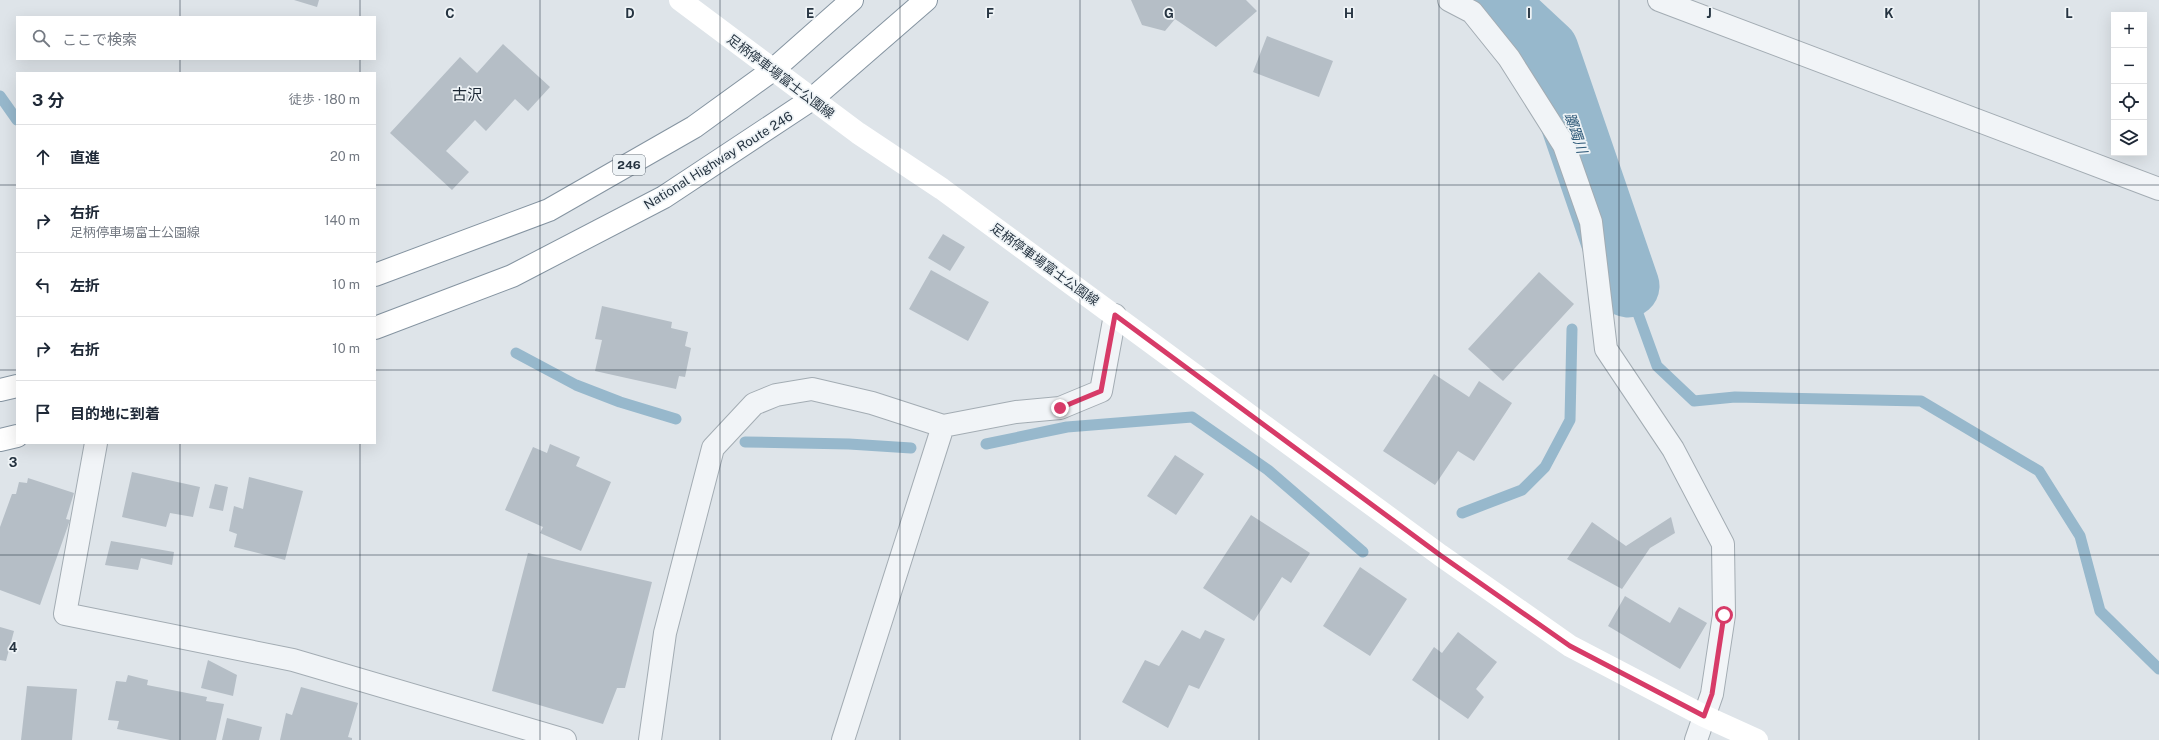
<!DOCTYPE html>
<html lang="ja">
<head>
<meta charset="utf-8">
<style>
	body { margin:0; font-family:"Public Sans","Noto Sans JP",sans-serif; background:#f6f6f7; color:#1f2937 }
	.controls { position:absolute; right:12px; top:12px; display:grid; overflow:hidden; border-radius:0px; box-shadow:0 4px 16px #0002 }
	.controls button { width:36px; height:36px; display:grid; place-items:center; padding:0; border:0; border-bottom:1px solid #e0e1e3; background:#fff; color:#1f2937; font:20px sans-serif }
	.stop { position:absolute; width:12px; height:12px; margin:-9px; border:3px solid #d73b68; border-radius:50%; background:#fff }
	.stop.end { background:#d73b68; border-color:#fff; box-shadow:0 1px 4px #0008 }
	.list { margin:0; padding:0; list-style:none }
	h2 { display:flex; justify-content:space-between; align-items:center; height:52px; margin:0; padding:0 16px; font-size:17px }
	h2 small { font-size:13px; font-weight:400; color:#747a83 }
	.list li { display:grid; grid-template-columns:26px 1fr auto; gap:12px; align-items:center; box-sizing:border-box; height:64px; padding:0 16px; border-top:1px solid #e0e1e3 }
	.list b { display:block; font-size:15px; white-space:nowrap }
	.list p { margin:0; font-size:13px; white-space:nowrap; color:#747a83 }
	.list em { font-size:13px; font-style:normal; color:#747a83 }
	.icon { flex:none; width:22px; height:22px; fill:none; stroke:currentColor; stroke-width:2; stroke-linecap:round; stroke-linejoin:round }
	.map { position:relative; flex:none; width:2159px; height:740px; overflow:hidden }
	.search { position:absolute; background:#fff; box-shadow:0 4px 16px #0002; left:16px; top:16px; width:360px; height:44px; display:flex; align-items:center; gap:10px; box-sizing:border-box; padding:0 14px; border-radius:0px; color:#747a83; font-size:15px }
	.panel { position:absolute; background:#fff; box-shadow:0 4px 16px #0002; left:16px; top:72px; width:360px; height:372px; border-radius:0px }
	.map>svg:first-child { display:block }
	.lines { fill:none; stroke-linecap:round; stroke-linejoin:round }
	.stream { stroke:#97b8cc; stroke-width:11 }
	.river { stroke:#97b8cc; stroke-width:63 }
	.building { fill:#b5bec6 }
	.minor-casing { stroke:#a3acb3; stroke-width:24 }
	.trunk-casing { stroke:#8594a1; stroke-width:24 }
	.minor { stroke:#f1f4f7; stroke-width:22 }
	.secondary { stroke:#fff; stroke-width:22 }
	.trunk { stroke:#fff; stroke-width:22 }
	.route { stroke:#d73b68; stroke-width:5 }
	.grid { fill:none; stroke:#263441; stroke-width:1; stroke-opacity:0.55 }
	.labels { text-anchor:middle; stroke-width:3.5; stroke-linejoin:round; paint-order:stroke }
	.shield { fill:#eef3f6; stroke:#626d77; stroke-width:1 }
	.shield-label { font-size:12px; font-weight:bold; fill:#263441 }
	.street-label { font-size:13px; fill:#263441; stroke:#eef3f6 }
	.water-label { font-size:14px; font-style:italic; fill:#2e5978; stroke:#eef3f6 }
	.quarter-label { font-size:15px; fill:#192532; stroke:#eef3f6 }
	.grid-label { font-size:13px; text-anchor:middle; font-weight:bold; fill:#263441; stroke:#eef3f6; stroke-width:3.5; stroke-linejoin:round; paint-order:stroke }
</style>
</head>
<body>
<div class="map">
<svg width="2159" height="740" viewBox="0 0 2159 740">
	<rect width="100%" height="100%" fill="#dee4e9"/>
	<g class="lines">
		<path class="stream" d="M0,96L17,120
			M1628,286L1657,366L1694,401L1735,397L1921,401L2039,471L2080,536L2100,611L2159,669
			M516,353L576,385L620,402L676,419
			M745,442L849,444L911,448
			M986,444L1067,427L1192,417L1268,470L1363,552
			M1462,513L1522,490L1545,467L1570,420L1572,329"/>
		<path class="river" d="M1493,0L1547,50L1628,286"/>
	</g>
	<path class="building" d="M294,0H319L317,7Z
		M1131,0H1246L1257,11L1216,47L1175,19L1165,31L1142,25Z
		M1267,36L1333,61L1319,97L1253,72Z
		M503,44L550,87L528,111L515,99L486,131L475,120L446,151L469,172L452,190L390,133L460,57L477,73Z
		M943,234L965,247L950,271L928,258Z
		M931,270L989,302L968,341L909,309Z
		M1539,272L1574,304L1503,381L1468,349Z
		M602,306L672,322L671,328L688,332L685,346L691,348L685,377L679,376L676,389L595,371L602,340L595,339Z
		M1434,374L1469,397L1479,381L1512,403L1474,461L1458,451L1435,485L1383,451Z
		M550,444L580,457L576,466L611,482L581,551L540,533L543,527L505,510L533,447L547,453Z
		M1175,455L1204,474L1176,515L1147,496Z
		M132,472L200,487L193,517L170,513L166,527L122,517Z
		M249,477L303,491L285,560L234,547L237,534L229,531L234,506L243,509Z
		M28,478L74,493L66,519L70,520L40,605L0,590V527L12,494H16L19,482L27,483Z
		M215,484L228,487L223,511L209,508Z
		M1251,515L1310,553L1291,583L1282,577L1254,621L1203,588Z
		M1671,517L1675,533L1650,548L1622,589L1567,559L1592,522L1626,546Z
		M111,541L174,552L172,565L141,558L138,570L105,565Z
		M528,553L652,582L625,688H617L603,724L492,691Z
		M1360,567L1407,599L1370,656L1323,626Z
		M1625,596L1670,623L1679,607L1707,623L1680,669L1608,626Z
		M0,627L14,631L6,661L0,660Z
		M1182,630L1200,639L1205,630L1225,639L1199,689L1189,685L1168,728L1122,702L1145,660L1159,666Z
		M1458,632L1497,662L1476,689L1484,697L1468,719L1412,680L1434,647L1442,653Z
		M208,660L237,675L233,696L201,688Z
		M128,675L148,680L147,685L207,697L206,701L224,704L216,740H170L117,729L119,721L108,720L116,681L126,682Z
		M27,686L77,689L72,740H21Z
		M301,687L358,703L348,737L352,738V740H280L286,713L292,715Z
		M227,718L262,727L259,740H222Z"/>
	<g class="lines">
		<g class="minor-casing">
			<path id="minor" d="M1449,0L1472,12L1509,58L1564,145L1591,222L1606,349L1673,449L1723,544L1724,615L1712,694L1696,740
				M1659,0L2159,189
				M96,443L65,614L293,660L565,740
				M650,740L665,633L713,448L754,404L776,395L812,389L872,403L943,426L1016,412L1060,408L1101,391L1115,315
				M843,740L943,426"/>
		</g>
		<g class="trunk-casing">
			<path id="trunk" d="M375,275L549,210L694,127L774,69L852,0
				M375,328L512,276L664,197L812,99L926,0
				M0,390L17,386
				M0,440L17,436"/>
		</g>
		<use href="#minor" class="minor"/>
		<path class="secondary" d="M680,0L858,133L942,189L1440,555L1570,646L1704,716L1757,740"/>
		<use href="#trunk" class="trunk"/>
	</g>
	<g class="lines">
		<path class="route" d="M1060,408L1101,391L1115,315L1440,555L1570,646L1704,716L1712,694L1724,615"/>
	</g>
	<path class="grid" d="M180,0V17M360,0V17M540,0V740M720,0V740M900,0V740M1080,0V740M1259,0V740M1439,0V740M1619,0V740M1799,0V740M1979,0V740M180,59V73M360,59V73M0,185H17M375,185H2159M0,370H17M375,370H2159M180,443V740M360,443V740M0,555H2159"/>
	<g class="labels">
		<rect class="shield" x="613" y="155" width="32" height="20" rx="3"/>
		<g class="shield-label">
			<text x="629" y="169">246</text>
		</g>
		<g class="street-label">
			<text transform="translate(781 76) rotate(37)" y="5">足柄停車場富士公園線</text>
			<text transform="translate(718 160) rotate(-32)" y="5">National Highway Route 246</text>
			<text transform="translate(1045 264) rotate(36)" y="5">足柄停車場富士公園線</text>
		</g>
		<g class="water-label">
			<text transform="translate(1576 133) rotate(71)" y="5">躑躅川</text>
		</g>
		<g class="quarter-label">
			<text x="467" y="100">古沢</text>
		</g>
	</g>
	<g class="grid-label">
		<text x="450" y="18">C</text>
		<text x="630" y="18">D</text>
		<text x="810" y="18">E</text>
		<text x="990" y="18">F</text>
		<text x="1169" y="18">G</text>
		<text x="1349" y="18">H</text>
		<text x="1529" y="18">I</text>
		<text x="1709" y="18">J</text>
		<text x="1889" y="18">K</text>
		<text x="2069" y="18">L</text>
		<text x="13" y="467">3</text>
		<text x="13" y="652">4</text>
	</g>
</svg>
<div class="controls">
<button>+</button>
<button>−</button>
<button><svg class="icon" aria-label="locate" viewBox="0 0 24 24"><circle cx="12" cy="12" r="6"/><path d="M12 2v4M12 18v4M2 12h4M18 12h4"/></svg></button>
<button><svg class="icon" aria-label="layers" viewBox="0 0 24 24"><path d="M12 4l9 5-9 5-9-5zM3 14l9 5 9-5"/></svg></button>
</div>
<div class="stop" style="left:1724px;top:615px"></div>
<div class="stop end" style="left:1060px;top:408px"></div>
<div class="search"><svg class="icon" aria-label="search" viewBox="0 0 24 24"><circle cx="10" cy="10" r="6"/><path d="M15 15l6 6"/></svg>ここで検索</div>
<section class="panel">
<h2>3 分<small>徒歩 · 180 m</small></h2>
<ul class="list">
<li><svg class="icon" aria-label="ahead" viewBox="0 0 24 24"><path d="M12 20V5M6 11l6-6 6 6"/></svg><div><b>直進</b></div><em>20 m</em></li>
<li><svg class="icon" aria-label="right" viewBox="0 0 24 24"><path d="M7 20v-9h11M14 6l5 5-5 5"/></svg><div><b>右折</b><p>足柄停車場富士公園線</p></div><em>140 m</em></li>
<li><svg class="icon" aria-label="left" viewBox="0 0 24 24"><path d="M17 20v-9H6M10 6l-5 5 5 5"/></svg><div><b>左折</b></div><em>10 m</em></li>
<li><svg class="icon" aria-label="right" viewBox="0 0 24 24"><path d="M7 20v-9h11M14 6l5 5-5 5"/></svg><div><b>右折</b></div><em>10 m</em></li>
<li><svg class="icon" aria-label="arrive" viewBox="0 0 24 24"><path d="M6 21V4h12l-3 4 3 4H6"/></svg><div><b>目的地に到着</b></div></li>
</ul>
</section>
</div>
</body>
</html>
